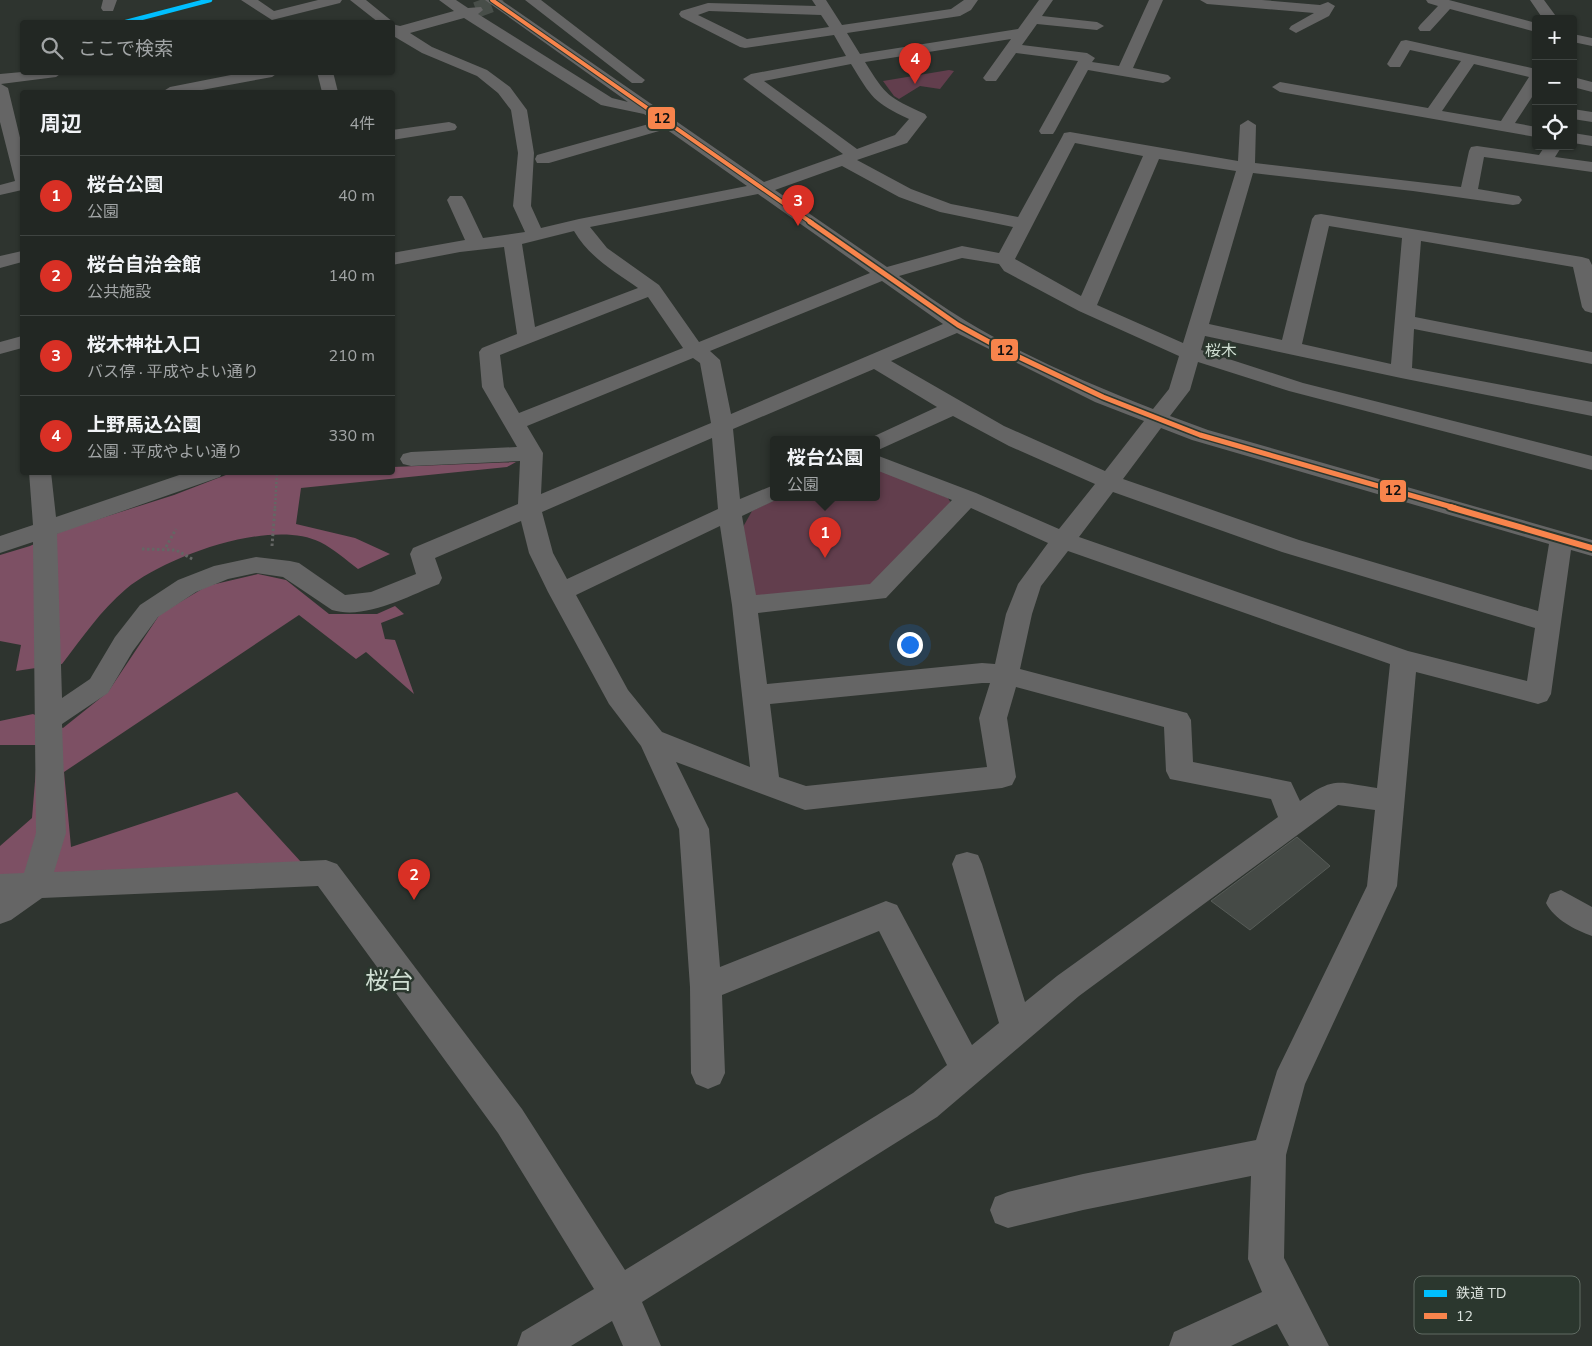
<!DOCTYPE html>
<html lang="ja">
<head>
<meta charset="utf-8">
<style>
	body { margin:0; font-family:"Nunito Sans","Noto Sans JP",sans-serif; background:#2a2f2b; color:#f1f3f6 }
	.controls { position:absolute; right:15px; top:15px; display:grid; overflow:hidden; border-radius:5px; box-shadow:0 1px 4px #0004 }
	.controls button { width:45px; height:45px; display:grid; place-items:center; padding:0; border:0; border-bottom:1px solid #3f4441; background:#222723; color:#f1f3f6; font:25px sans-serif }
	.you { position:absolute; left:909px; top:644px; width:18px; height:18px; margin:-12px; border:4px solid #fff; border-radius:50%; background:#1a73e8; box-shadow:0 0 0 8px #1a73e833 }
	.badge { display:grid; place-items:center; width:32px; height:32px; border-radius:50%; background:#d93025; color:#fff; font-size:16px; font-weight:700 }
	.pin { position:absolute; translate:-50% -41px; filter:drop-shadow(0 1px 2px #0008) }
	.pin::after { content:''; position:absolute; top:26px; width:18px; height:15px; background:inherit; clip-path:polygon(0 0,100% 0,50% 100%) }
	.popup { position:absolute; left:770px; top:436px; width:110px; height:65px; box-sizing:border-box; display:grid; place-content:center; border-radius:5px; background:#222723; filter:drop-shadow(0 1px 4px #0005); font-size:16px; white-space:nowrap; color:#a2a5a6 }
	.popup b { font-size:19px; color:#f1f3f6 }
	.popup::after { content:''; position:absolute; left:50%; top:100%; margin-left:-10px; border:10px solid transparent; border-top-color:#222723 }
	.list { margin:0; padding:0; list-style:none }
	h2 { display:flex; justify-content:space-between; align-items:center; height:65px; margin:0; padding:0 20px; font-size:21px }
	h2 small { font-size:16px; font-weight:400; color:#a2a5a6 }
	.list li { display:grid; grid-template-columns:32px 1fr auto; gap:15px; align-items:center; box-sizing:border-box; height:80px; padding:0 20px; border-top:1px solid #3f4441 }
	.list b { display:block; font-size:19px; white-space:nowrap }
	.list p { margin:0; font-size:16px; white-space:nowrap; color:#a2a5a6 }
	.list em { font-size:16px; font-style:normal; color:#a2a5a6 }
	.icon { flex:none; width:28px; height:28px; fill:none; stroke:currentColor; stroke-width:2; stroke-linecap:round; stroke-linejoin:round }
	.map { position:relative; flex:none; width:1592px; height:1346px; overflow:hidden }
	.search { position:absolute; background:#222723; box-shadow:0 1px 4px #0004; left:20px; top:20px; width:375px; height:55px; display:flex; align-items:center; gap:12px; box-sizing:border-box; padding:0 18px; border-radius:5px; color:#a2a5a6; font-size:19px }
	.panel { position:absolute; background:#222723; box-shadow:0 1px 4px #0004; left:20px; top:90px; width:375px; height:385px; border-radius:5px }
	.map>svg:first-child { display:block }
	.green { fill:#623e4d }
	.forest { fill:#7d5064 }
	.building { fill:#454a46; stroke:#575c58 }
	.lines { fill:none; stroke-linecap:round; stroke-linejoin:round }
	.minor-tunnel { stroke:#484e49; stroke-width:16; stroke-dasharray:16 8; stroke-linecap:butt }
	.path-far1 { stroke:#646664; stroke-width:2.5; stroke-dasharray:2 2; stroke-linecap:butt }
	.path { stroke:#646664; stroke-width:3; stroke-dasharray:2.5 2.5; stroke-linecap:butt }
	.minor { fill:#656565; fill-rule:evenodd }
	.bus-1-far2-casing { stroke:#2b372e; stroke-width:6 }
	.bus-1-far1-casing { stroke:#2b372e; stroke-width:8 }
	.bus-1-casing { stroke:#2b372e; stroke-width:10 }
	.bus-1-far2 { stroke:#f8844c; stroke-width:4 }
	.bus-1-far1 { stroke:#f8844c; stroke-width:5 }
	.bus-1 { stroke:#f8844c; stroke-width:6 }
	.rail-1-casing { stroke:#2b372e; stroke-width:7 }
	.rail-1 { stroke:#00bfff; stroke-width:4.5 }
	.labels { text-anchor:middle; stroke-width:5; stroke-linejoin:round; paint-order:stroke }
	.far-quarter-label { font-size:16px; fill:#d0dfd3; stroke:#2b372e }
	.near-quarter-label { font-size:24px; fill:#d0dfd3; stroke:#2b372e }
	.key { fill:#2b372e; stroke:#606b63; stroke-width:1 }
	.key-label { font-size:14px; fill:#dde4df }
	.line-badge { stroke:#2b372e; stroke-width:2 }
	.pale-badge-label { font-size:14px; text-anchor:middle; font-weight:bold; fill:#111 }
</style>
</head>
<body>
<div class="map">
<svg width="1592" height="1346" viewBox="0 0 1592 1346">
	<rect width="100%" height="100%" fill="#2e342f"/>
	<path class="green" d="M949,70L954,71L940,89L920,86L899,99L894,96L883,81Z
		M876,469L948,498L952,505L876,588L751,598L743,527L752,511L780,497H876Z"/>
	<path class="forest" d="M516,462L507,467L301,488L296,524L355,538L390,554L358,569C346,560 334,549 320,542C272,518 166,556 126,589C101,610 82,638 62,664L16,671L21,645L0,641V555L30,546L67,529L174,495L231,473L392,472L393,467Z
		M258,574L286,580L329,614H377L395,606L404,614L381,623L385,639L395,640L414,694L366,652L356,659L299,615L64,772L71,847L237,792L301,862L0,875V846L32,818L38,745H0V721L33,714L63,728L108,692L160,614L207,586Z"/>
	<path class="building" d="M1297,837L1330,866L1250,930L1211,901Z"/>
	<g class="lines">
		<path class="minor-tunnel" d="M476,10L503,0"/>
		<path class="path-far1" d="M275,508L277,472"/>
		<path class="path" d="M272,546L275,507
			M166,547L176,529
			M142,549L176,550L194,560"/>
		<path class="minor" d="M103,0H117L113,11H103L101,8Z
			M241,0H258L274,11L318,0H342L340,3L272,20Z
			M350,0H366L393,22H378Z
			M439,0H456L468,8L481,7L483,10L478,14L612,98L628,102L485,0H501L764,182L843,154L743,79L751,74L846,56L834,35L745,48L740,47L681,17L679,14L681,11L708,3L816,6L812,0H826L842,25L951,9L964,0H978L971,10L960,16L847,33L860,54L1018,29L1039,0H1053L1042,16L1097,22L1104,26L1097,30L1037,24L1022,45L1087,53L1095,58L1092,62L1119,66L1149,0H1163L1133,68L1168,75L1171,78L1168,81L1163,83L1088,70L1055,131L1053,134H1041L1039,131L1078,61L1016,53L996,81H986L983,78L1011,39L865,62C886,96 888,97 925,114L927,117L907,143L857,160L911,189L951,204L1018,217L1062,137L1064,133L1070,132L1238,161L1240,125L1248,120L1256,125L1255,163L1461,187L1469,151L1471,147L1477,146L1539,155L1545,146H1562L1555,157L1592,162V172L1484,157L1478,189L1519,196L1522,200L1519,204L1513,205L1413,191L1253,173L1209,324L1282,340L1312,219L1315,215L1321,214L1582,257L1589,259L1592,265V313L1585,311L1582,307L1573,267L1421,241L1415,317L1592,352V364L1414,329L1412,368L1592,402V416L1401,378L1205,336L1201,350L1303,383L1592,456V470L1289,391L1198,362L1190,390L1170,416L1208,430L1592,540V556L1571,550L1551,694L1547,701L1538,704L1416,672L1397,886L1305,1084L1286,1155L1284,1258L1329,1346H1289L1277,1324L1231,1346H1169L1174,1332L1262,1292L1248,1259L1251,1176L1083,1210L1008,1228L995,1223L990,1210L995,1197L1008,1192L1083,1174L1256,1140L1277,1071L1367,886L1375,810L1338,805L1079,996L937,1117L642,1302L661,1346H623L612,1321L571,1346H517L522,1332L594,1289L498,1133L318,886L42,898L11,920L0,924V874L24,873L36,833L33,542L0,553V536L33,525L29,472H51L56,517L188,472H223L220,477L57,534L62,698L90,679L115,637L140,605L178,580L214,566L256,557L290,561L299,563L345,595L371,592L416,574L410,554L413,548L518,504L520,461L411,466L403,464L400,459L403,454L411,452L517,447L482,387L479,352L482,348L517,334L504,247L460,252L392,265V253L465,240L447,200L450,196H462L465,200L483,238L525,232L513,206L518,153L511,110L498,93L477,76L422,53L395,37H392V24L400,26L454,11ZM709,11L821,15L829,27L747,39L698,15ZM464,18L601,105L644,114L656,122L537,155L535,159L537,163H549L666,129L747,186L579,219L541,228L531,206L534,153L527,110L510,87L487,70L432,47L410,33ZM851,64C872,98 873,102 909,119L895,135L857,149L764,81ZM1075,143L1143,156L1081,296L1015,259ZM1159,159L1236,171L1183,343L1097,305ZM842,166L899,197L940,212L1013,227L999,253L962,246L887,267L775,190ZM758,194L870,273L699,342L659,285L607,248L590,227ZM1329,226L1402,238L1391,364L1302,344ZM574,231C589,257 614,271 638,288L535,327L522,244ZM962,258L999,264L1004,271L1079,311L1179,356L1169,389L1153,409C1090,384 1024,356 966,321C943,307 921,291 899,276ZM882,281L943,324L731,414L720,360L710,351ZM648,297L683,348L519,413L504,387L500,355ZM957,333L1095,402L1144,421L1105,471L1004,426L891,361ZM693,358L700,363L711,423L541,494L543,453L527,426ZM874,369L937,407L868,439H876V451L953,416L1009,446L1095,484L1059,529L976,493L876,455V470L952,500L870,584L756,595L742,516L782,497H774V485L740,499L733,429ZM1161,428L1192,440L1549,544L1538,611L1299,540L1123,479ZM712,438L718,509L567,579L553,553L542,512ZM1113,492L1282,552L1535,628L1527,681L1408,651L1079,537ZM971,508L1048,543L1018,584L1006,614L995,664L982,663L767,684L758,613L886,598ZM521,521L529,553L548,592L609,704L641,746L679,829L690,987L691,1073L696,1084L708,1089L720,1084L725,1073L722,995L879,931L947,1065L913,1093L625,1270L522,1109L337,864L326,860L54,872L66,833L62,724L108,693L133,651L158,617L196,592L228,579L256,573L283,577L332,610C366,620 408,596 439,584L442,578L435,558ZM720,526L732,605L750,767L662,732L628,690L576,595ZM1068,551L1390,664L1377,788C1336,782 1335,776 1300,801L1291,782L1193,762L1191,720L1187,713L1020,669L1032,614L1041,586ZM982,683H990L979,718L987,767L806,786L779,777L770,704ZM1016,687L1164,727L1166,771L1170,779L1271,799L1278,817L1057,976L1025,1002L982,864L978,855L967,852L956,855L952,864L999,1023L972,1045L897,905L886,901L720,967L709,829L676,762L805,810L1002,788L1012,785L1016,777L1007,718Z
			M525,0H541L645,80L642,83H632Z
			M1200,0H1262L1320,5L1328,2L1335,6L1329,16L1296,33L1289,29L1291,26L1314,13L1207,4Z
			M1426,0H1449L1536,23V32L1450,9L1430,31H1420L1418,28L1420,25L1438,6L1428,3Z
			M1530,0H1544L1558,19H1543Z
			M1573,34L1592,38V46L1573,42Z
			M1406,40L1536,69V91L1515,123L1536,127V137L1280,92L1272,87L1280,82L1428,108L1461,61L1410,50L1400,67H1390L1387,64L1401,41ZM1474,64L1529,77L1501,121L1442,111Z
			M22,72H63L56,77L1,84L8,88L22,146V190L0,195V185L15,181L0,122V74Z
			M246,72H279L272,77L191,92H162L170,87Z
			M317,72H333L338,92H322Z
			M1573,77L1592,82V92L1573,87Z
			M1573,109L1592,112V122L1573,119Z
			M449,122L455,124L457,127L455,130L392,140V130Z
			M1573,133L1592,136V146L1573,143Z
			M22,251V262L0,268V256Z
			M22,336V348L0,354V342Z
			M1561,890L1592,907V936C1575,930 1554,919 1546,903L1550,894Z"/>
		<g class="bus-1-far2-casing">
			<path id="bus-1-far2" d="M492,0L812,223"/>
		</g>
		<g class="bus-1-far1-casing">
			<path id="bus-1-far1" d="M810,222L958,325L1000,348L1103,397L1200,435L1455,508"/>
		</g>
		<g class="bus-1-casing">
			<path id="bus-1" d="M1450,507L1592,548"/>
		</g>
		<use href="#bus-1-far2" class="bus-1-far2"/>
		<use href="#bus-1-far1" class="bus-1-far1"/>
		<use href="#bus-1" class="bus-1"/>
		<g class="rail-1-casing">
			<path id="rail-1" d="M126,22L210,0"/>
		</g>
		<use href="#rail-1" class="rail-1"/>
	</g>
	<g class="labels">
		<g class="far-quarter-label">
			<text x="1221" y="356">桜木</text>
		</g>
		<g class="near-quarter-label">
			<text x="389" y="989">桜台</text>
		</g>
	</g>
	<rect x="1414" y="1276" width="166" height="58" rx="8" class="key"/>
	<rect x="1424" y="1290" width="23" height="7" fill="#00bfff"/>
	<rect x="1424" y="1313" width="23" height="6" fill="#f8844c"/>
	<g class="key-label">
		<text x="1456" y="1298">鉄道 TD</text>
		<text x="1456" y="1321">12</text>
	</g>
	<g class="line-badge">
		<rect x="647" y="106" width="29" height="24" rx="5" fill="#f8844c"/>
		<rect x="990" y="338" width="29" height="24" rx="5" fill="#f8844c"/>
		<rect x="1379" y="479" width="28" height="24" rx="5" fill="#f8844c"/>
	</g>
	<g class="pale-badge-label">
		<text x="662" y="123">12</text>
		<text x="1005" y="355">12</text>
		<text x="1393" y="495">12</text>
	</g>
</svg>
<div class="controls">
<button>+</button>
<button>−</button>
<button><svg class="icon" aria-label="locate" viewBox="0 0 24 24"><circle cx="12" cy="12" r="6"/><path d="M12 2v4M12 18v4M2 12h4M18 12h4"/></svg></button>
</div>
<div class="you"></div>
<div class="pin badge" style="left:825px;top:558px">1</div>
<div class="popup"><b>桜台公園</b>公園</div>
<div class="pin badge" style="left:414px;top:900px">2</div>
<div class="pin badge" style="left:798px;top:226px">3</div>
<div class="pin badge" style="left:915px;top:84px">4</div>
<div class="search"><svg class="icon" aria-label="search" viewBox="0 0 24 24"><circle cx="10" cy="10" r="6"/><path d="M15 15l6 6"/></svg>ここで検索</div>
<section class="panel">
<h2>周辺<small>4件</small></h2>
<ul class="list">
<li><span class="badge">1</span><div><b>桜台公園</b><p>公園</p></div><em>40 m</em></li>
<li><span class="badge">2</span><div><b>桜台自治会館</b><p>公共施設</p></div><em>140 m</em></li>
<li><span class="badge">3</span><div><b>桜木神社入口</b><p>バス停 · 平成やよい通り</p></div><em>210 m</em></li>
<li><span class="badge">4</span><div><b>上野馬込公園</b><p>公園 · 平成やよい通り</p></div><em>330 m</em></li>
</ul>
</section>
</div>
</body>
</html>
